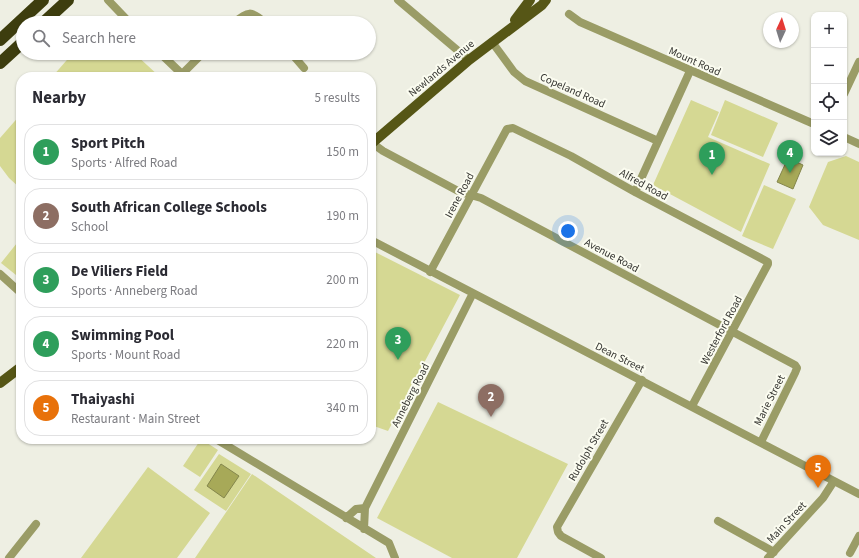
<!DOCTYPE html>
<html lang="en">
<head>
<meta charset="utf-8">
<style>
	body { margin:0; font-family:"Source Sans 3",sans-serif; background:#f7f7f7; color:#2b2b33 }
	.controls { position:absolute; right:12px; top:12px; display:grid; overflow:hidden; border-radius:8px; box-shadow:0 1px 3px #0004 }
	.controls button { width:36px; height:36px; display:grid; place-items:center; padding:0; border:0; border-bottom:1px solid #e1e1e2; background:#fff; color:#2b2b33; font:20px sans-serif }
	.compass { position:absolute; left:763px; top:12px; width:36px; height:36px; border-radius:50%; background:#fff; box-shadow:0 1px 3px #0004; rotate:4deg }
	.you { position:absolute; left:568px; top:231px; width:14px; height:14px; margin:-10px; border:3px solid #fff; border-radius:50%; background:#1a73e8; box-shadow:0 0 0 6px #1a73e833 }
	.badge { display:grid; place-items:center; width:26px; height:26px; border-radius:50%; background:#7c3aed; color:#fff; font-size:13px; font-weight:700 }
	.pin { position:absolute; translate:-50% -33px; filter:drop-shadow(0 1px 2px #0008) }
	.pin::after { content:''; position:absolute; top:21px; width:14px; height:12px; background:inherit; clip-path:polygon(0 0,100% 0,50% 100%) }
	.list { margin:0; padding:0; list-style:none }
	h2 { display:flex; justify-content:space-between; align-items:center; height:52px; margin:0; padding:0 16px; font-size:17px }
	h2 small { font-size:13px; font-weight:400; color:#7c7c81 }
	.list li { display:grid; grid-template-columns:26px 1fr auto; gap:12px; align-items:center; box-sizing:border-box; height:56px; margin:0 8px 8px; padding:0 8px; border:1px solid #e1e1e2; border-radius:16px }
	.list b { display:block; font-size:15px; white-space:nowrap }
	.list p { margin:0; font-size:13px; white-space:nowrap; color:#7c7c81 }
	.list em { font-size:13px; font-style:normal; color:#7c7c81 }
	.icon { flex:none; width:22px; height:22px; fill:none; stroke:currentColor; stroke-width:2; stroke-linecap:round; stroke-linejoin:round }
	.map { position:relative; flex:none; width:859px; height:558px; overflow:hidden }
	.search { position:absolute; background:#fff; box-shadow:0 1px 3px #0004; left:16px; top:16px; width:360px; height:44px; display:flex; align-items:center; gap:10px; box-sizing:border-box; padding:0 14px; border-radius:22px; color:#7c7c81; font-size:15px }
	.panel { position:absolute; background:#fff; box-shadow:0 1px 3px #0004; left:16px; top:72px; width:360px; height:372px; border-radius:16px }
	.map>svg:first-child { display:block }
	.green { fill:#d5d893 }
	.water { fill:#a7a958; stroke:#84864c }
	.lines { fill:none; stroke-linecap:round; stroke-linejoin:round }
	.minor { stroke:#9a9c66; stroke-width:8 }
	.major { stroke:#565616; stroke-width:10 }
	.highway { stroke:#3d3d0e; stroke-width:12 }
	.labels { text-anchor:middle; stroke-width:4; stroke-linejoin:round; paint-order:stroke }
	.street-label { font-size:11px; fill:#343430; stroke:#fbfcf0 }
</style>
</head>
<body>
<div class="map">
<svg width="859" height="558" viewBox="0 0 859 558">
	<rect width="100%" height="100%" fill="#eeefe3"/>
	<path class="green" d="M73,53H134L160,77H52Z
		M691,100L719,112L708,137L770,164L741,232L653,185Z
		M725,100L778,123L763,157L711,135Z
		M21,114V189L9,178L0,166V138Z
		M846,156L859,162V240L823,225L809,207L828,162Z
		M764,185L796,199L773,249L742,236Z
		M21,238V279L1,263Z
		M371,250L460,295L388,431L371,425Z
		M438,402L568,464L517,558H452L377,518Z
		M201,439L218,450L200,477L183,466Z
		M219,454L251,474L226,511L194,490Z
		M148,467L210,513L177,558H81Z
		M252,474L376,558H195Z"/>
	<path class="water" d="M788,158L803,165L793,189L777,182Z
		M221,464L239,476L224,498L207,486Z"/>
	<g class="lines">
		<path class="minor" d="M108,0L130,23
			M398,0L469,60
			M569,14L580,22L814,124
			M234,23C247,11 252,10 265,23
			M492,42L514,72L525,81L658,141
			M160,53L185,77
			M291,53L304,68
			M182,74L203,53
			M844,94L859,62
			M844,137L859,144
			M372,143L383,151L460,192L481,198L795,365L797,368L795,373L761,442
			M635,192L690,71
			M371,240L859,494
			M430,272L507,129L513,128L571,156L635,192L768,262V264L692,406
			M0,274L21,293
			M216,439L389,543L395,558
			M346,518L356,509L365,508
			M718,521L774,552
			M364,529L365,508L473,293
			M850,553L859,536
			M9,558L36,524
			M601,558L561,536L558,532L557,527L642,380
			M768,558L823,498L834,481"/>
		<path class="major" d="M515,20L530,0
			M371,144L469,60L542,5L546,0
			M0,383L21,367"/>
		<path class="highway" d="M43,23L68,0
			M0,40L43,0
			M0,63L23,42"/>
	</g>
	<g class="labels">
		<g class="street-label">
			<text transform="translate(695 61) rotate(24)" y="4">Mount Road</text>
			<text transform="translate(441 68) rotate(-40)" y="4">Newlands Avenue</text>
			<text transform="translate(573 90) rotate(24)" y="4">Copeland Road</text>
			<text transform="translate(644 184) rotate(29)" y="4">Alfred Road</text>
			<text transform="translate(459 195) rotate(-62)" y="4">Irene Road</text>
			<text transform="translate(612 255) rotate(28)" y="4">Avenue Road</text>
			<text transform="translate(721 330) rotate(-62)" y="4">Westerford Road</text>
			<text transform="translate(620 357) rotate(27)" y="4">Dean Street</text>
			<text transform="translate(410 395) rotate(-63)" y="4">Anneberg Road</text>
			<text transform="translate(769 400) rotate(-63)" y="4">Marie Street</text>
			<text transform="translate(588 450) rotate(-60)" y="4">Rudolph Street</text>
			<text transform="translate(786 522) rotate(-47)" y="4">Main Street</text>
		</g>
	</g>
</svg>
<div class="controls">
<button>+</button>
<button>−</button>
<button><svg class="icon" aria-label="locate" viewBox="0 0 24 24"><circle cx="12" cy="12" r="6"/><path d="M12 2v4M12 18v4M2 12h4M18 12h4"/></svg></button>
<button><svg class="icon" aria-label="layers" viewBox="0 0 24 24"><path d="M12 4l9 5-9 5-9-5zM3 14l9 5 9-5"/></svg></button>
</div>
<svg class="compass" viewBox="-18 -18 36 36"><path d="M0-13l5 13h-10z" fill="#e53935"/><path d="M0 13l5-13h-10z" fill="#7c7c81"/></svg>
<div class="you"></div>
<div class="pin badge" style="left:712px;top:175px;background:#2e9e5b">1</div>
<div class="pin badge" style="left:491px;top:417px;background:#8d6e63">2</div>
<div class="pin badge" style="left:398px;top:360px;background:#2e9e5b">3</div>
<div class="pin badge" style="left:790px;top:173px;background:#2e9e5b">4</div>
<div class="pin badge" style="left:818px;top:488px;background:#e8710a">5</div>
<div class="search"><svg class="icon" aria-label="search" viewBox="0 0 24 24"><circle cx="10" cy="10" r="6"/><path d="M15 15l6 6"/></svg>Search here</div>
<section class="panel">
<h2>Nearby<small>5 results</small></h2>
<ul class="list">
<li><span class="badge" style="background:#2e9e5b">1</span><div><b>Sport Pitch</b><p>Sports · Alfred Road</p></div><em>150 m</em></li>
<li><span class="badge" style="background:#8d6e63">2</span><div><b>South African College Schools</b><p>School</p></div><em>190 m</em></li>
<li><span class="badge" style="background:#2e9e5b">3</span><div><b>De Viliers Field</b><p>Sports · Anneberg Road</p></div><em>200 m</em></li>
<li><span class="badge" style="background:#2e9e5b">4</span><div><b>Swimming Pool</b><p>Sports · Mount Road</p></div><em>220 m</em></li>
<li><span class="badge" style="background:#e8710a">5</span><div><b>Thaiyashi</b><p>Restaurant · Main Street</p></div><em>340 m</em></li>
</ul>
</section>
</div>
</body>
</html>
